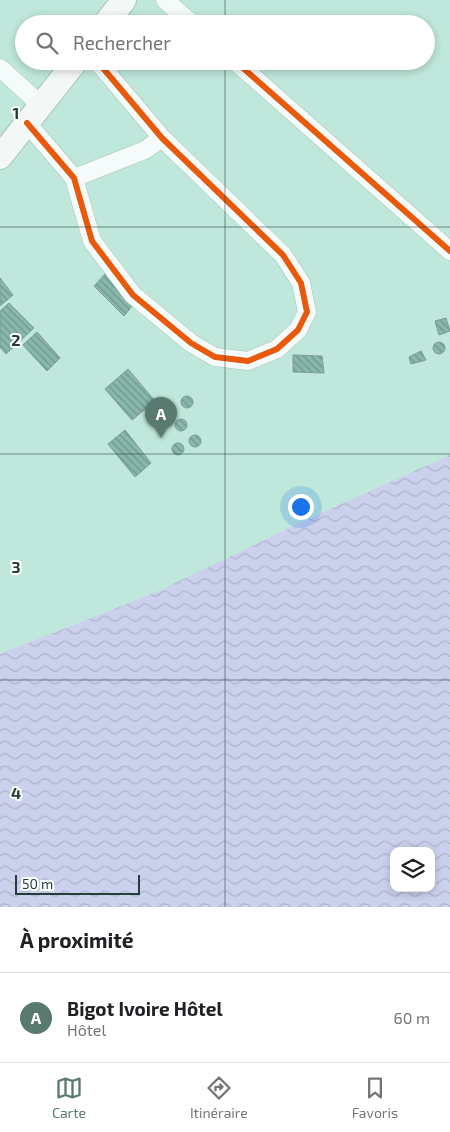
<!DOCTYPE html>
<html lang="fr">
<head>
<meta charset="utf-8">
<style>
	body { margin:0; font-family:"Exo 2",sans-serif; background:#f2f2f2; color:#202124 }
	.controls { position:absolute; right:15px; bottom:15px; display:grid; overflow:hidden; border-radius:10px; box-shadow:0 2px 8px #0003 }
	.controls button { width:45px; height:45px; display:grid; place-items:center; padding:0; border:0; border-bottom:1px solid #e0e0e0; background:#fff; color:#202124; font:25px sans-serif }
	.scale { position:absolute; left:15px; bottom:12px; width:125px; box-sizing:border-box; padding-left:5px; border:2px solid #213f37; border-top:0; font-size:14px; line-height:18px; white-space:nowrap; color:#213f37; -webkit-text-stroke:4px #fff; paint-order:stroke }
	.you { position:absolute; left:300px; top:506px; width:18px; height:18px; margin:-12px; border:4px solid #fff; border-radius:50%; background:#1a73e8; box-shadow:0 0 0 8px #1a73e833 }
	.badge { display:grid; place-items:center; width:32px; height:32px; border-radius:50%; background:#587a70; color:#fff; font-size:16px; font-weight:700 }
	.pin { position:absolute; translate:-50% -41px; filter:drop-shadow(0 1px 2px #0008) }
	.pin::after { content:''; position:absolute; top:26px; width:18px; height:15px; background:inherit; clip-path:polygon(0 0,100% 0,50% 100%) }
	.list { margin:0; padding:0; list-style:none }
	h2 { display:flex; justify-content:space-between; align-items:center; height:65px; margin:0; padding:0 20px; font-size:21px }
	h2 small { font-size:16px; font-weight:400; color:#757577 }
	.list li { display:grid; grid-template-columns:32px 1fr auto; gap:15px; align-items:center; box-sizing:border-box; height:90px; padding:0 20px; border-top:1px solid #e0e0e0 }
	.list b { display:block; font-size:19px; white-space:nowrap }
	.list p { margin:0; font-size:16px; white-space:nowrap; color:#757577 }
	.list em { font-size:16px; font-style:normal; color:#757577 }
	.icon { flex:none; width:28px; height:28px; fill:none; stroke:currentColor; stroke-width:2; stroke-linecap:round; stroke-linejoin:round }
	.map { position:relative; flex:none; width:450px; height:907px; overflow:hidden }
	.search { position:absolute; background:#fff; box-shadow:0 2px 8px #0003; left:15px; right:15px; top:15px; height:55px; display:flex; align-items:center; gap:12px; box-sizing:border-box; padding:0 18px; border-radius:28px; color:#757577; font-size:19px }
	.sheet { height:155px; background:#fff }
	nav { display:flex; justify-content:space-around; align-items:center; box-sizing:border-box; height:70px; border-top:1px solid #e0e0e0; background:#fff; font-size:14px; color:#757577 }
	nav a { display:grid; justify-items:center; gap:2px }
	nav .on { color:#587a70 }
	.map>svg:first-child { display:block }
	.water { fill:url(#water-waves); fill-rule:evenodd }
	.building { fill:url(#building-back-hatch); stroke:#7c9c94 }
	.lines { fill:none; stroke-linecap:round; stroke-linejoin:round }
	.street-casing { stroke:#a5c4bb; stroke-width:19 }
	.secondary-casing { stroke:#a5c4bb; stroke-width:26 }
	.street { stroke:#f5fbfa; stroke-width:18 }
	.secondary { stroke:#f3f7f6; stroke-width:24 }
	.cycleway-casing { stroke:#fff; stroke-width:9 }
	.cycleway { stroke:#e8590c; stroke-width:6 }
	.grid { fill:none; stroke:#213f37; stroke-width:1; stroke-opacity:0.55 }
	.grid-label { font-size:16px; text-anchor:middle; font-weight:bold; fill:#213f37; stroke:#fff; stroke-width:4; stroke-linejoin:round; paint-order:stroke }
</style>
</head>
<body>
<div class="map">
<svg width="450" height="907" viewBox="0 0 450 907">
	<defs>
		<pattern id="water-waves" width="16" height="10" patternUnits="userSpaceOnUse" patternTransform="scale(1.25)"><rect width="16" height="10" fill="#cbd1ed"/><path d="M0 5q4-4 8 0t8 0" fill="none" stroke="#aeb4cc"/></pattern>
		<pattern id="building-back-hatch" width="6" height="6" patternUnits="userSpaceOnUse" patternTransform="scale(1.25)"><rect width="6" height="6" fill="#88b7ac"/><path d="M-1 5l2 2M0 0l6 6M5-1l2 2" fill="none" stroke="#6f968d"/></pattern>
	</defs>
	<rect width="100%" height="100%" fill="#bfe7db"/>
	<path class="water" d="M450,455V907H0V654L152,594L308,519ZM394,851H431V888H394Z"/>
	<path class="building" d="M105,274L133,305L124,316L94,286Z
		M0,278L13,295L0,306Z
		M9,303L34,328L6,354L0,347V311Z
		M446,318L450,331L439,335L435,321Z
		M37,332L60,358L47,371L23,345Z
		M433 348a6 6 0 1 1 12 0a6 6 0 1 1-12 0Z
		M421,351L426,360L411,364L409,357Z
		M293,355L322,356L324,373L293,372Z
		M128,369L155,401L132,420L105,389Z
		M181 402a6 6 0 1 1 12 0a6 6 0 1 1-12 0Z
		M155 423a6 6 0 1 1 12 0a6 6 0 1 1-12 0Z
		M175 425a6 6 0 1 1 12 0a6 6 0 1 1-12 0Z
		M125,430L151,463L135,477L108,444Z
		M189 441a6 6 0 1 1 12 0a6 6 0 1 1-12 0Z
		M172 449a6 6 0 1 1 12 0a6 6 0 1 1-12 0Z"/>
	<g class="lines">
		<g class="street-casing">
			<path id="street" d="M165,0L192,24
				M235,61L450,251
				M0,68L41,105
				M27,123L74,178L92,241L133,295L191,343L215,357L248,361L277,349L298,330L307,312L301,283L283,255L162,138L97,61
				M74,178L145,150L162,138"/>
		</g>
		<g class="secondary-casing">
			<path id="secondary" d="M105,24L124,0
				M0,157L76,61"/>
		</g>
		<use href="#street" class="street"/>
		<use href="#secondary" class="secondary"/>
		<g class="cycleway-casing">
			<path id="cycleway" d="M235,61L450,251
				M27,123L74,178L92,241L133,295L191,343L215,357L248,361L277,349L298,330L307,312L301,283L283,255L162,138L97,61"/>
		</g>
		<use href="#cycleway" class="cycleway"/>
	</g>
	<path class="grid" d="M225,0V24M225,61V907M0,227H450M0,454H450M0,680H450"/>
	<g class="grid-label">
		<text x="16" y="119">1</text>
		<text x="16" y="346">2</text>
		<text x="16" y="573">3</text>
		<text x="16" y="799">4</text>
	</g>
</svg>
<div class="controls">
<button><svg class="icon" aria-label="layers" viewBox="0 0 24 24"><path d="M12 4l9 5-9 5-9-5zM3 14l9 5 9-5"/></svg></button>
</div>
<div class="scale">50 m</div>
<div class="you"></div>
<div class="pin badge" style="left:161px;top:438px">A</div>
<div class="search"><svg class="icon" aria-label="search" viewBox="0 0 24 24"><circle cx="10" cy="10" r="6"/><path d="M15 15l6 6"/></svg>Rechercher</div>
</div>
<section class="sheet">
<h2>À proximité<small></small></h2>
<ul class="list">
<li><span class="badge">A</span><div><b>Bigot Ivoire Hôtel</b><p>Hôtel</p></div><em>60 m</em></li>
</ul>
</section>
<nav>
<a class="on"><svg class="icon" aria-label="map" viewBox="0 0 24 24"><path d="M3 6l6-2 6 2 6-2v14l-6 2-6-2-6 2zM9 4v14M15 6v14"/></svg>Carte</a>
<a><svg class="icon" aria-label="directions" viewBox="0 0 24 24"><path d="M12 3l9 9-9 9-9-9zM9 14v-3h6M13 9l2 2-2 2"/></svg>Itinéraire</a>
<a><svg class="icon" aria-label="saved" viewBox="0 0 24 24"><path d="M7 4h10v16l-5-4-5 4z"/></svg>Favoris</a>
</nav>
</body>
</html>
